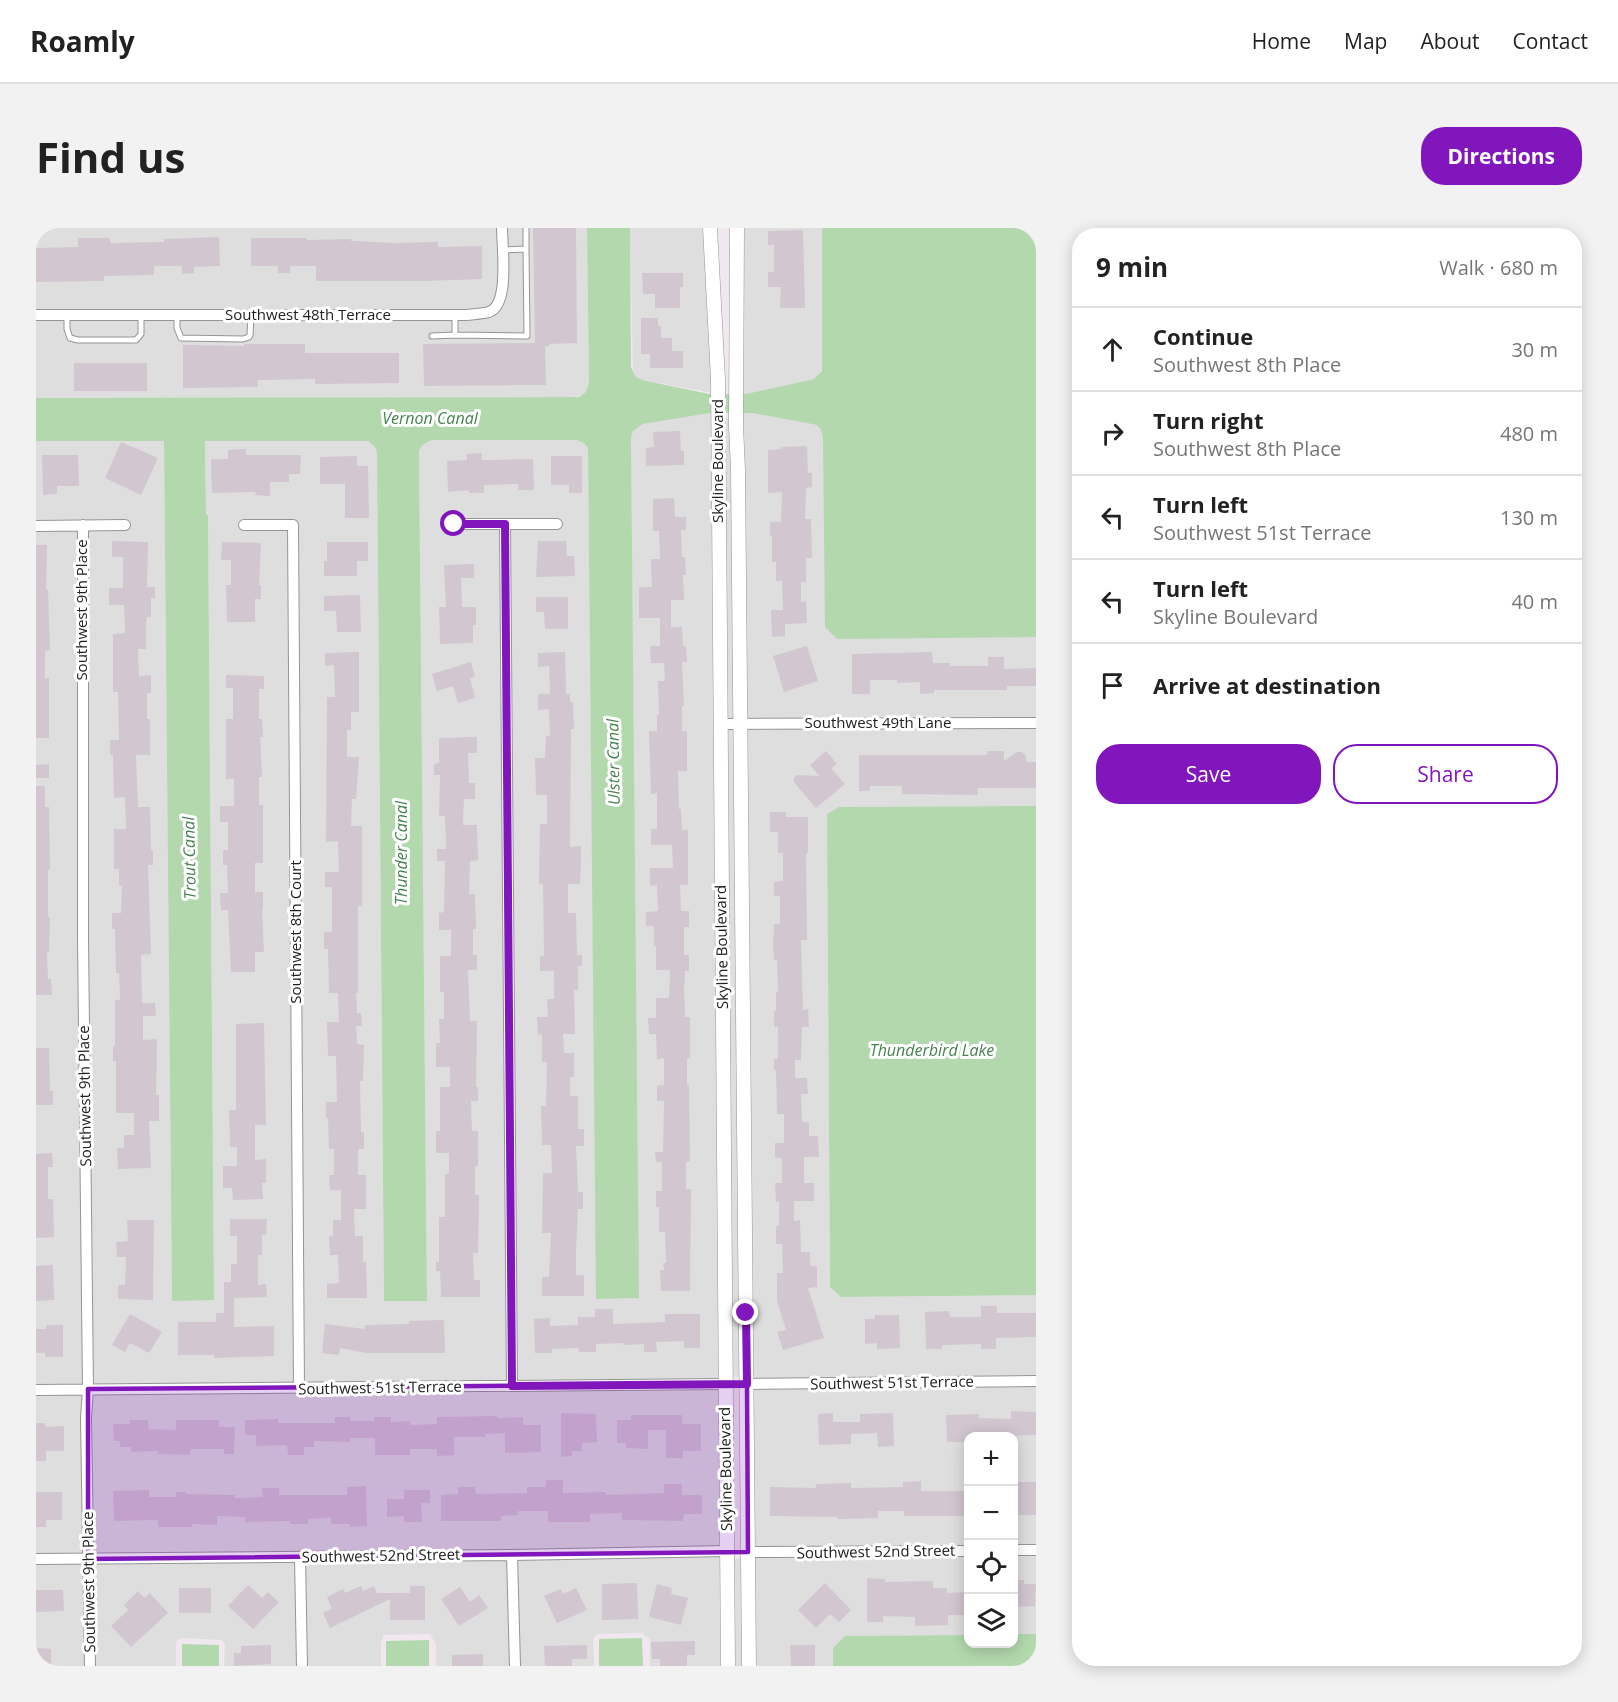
<!DOCTYPE html>
<html lang="en">
<head>
<meta charset="utf-8">
<style>
	body { margin:0; font-family:"Open Sans",sans-serif; background:#f2f2f2; color:#222 }
	.controls { position:absolute; right:18px; bottom:18px; display:grid; overflow:hidden; border-radius:12px; box-shadow:0 3px 15px #0003 }
	.controls button { width:54px; height:54px; display:grid; place-items:center; padding:0; border:0; border-bottom:2px solid #e0e0e0; background:#fff; color:#222; font:30px sans-serif }
	.stop { position:absolute; width:18px; height:18px; margin:-14px; border:4px solid #8016bb; border-radius:50%; background:#fff }
	.stop.end { background:#8016bb; border-color:#fff; box-shadow:0 2px 6px #0008 }
	.list { margin:0; padding:0; list-style:none }
	h2 { display:flex; justify-content:space-between; align-items:center; height:78px; margin:0; padding:0 24px; font-size:26px }
	h2 small { font-size:20px; font-weight:400; color:#767676 }
	.list li { display:grid; grid-template-columns:39px 1fr auto; gap:18px; align-items:center; box-sizing:border-box; height:84px; padding:0 24px; border-top:2px solid #e0e0e0 }
	.list b { display:block; font-size:22px; white-space:nowrap }
	.list p { margin:0; font-size:20px; white-space:nowrap; color:#767676 }
	.list em { font-size:20px; font-style:normal; color:#767676 }
	.actions { display:flex; gap:12px; padding:18px 24px }
	.actions a { flex:1; padding:14px 0; border:2px solid #8016bb; border-radius:24px; text-align:center; font-size:21px; color:#8016bb }
	.actions .main { background:#8016bb; color:#fff }
	.icon { flex:none; width:33px; height:33px; fill:none; stroke:currentColor; stroke-width:2; stroke-linecap:round; stroke-linejoin:round }
	.map { position:relative; flex:none; width:1000px; height:1438px; overflow:hidden; border-radius:24px }
	header { display:flex; align-items:center; gap:36px; box-sizing:border-box; height:84px; padding:0 30px; background:#fff; border-bottom:2px solid #e0e0e0 }
	header strong { font-size:28px }
	nav { display:flex; gap:33px; margin-inline-start:auto; font-size:21px }
	.intro { display:flex; align-items:center; justify-content:space-between; box-sizing:border-box; height:144px; padding:0 36px }
	h1 { margin:0; font-size:42px }
	.button { padding:15px 27px; border-radius:24px; background:#8016bb; color:#fff; font-size:21px; font-weight:700 }
	main { display:flex; gap:36px; padding:0 36px }
	aside { flex:1; background:#fff; border-radius:24px; box-shadow:0 3px 15px #0003 }
	.map>svg:first-child { display:block }
	.residential { fill:#dededf }
	.water { fill:#b3d8ae }
	.building { fill:#d2c6d1 }
	.lines { fill:none; stroke-linecap:round; stroke-linejoin:round }
	.service-casing { stroke:#959595; stroke-width:7 }
	.minor-casing { stroke:#959595; stroke-width:12 }
	.tertiary-casing { stroke:#959595; stroke-width:15 }
	.service { stroke:#fff; stroke-width:5 }
	.minor { stroke:#fff; stroke-width:10 }
	.tertiary { stroke:#fff; stroke-width:14 }
	.route { stroke:#8016bb; stroke-width:8 }
	.marked { fill:#8016bb; fill-opacity:0.2; stroke:#8016bb; stroke-width:4.5; stroke-linejoin:round }
	.labels { text-anchor:middle; stroke-width:6; stroke-linejoin:round; paint-order:stroke }
	.street-label { font-size:15px; fill:#212121; stroke:#fff }
	.water-label { font-size:16px; font-style:italic; fill:#46824e; stroke:#fff }
</style>
</head>
<body>
<header>
<strong>Roamly</strong>
<nav><a>Home</a><a>Map</a><a>About</a><a>Contact</a></nav>
</header>
<div class="intro"><h1>Find us</h1><a class="button">Directions</a></div>
<main>
<div class="map">
<svg width="1000" height="1438" viewBox="0 0 1000 1438">
	<rect width="100%" height="100%" fill="#f0e8ee"/>
	<path class="residential" d="M0,0H551L553,160L547,167L538,169L0,170Z
		M594,0H668L682,166L606,152L599,148L597,145Z
		M705,0H787L786,2L787,138L784,146L778,151L710,166H700Z
		M674,185H682L676,318L685,1438H614V1411L606,1405L561,1406L557,1411L558,1438H400V1416L394,1406L348,1407L345,1413V1438H188L189,1417L186,1412L146,1410L141,1412L140,1416V1438H0V213H128L136,1072H178L172,288L170,287L169,213H332L339,219L341,224L348,1073L391,1072L383,223L390,214L397,212H540L548,215L552,220L561,1071L602,1070L595,211L597,203L607,196Z
		M700,185H716L781,197L785,202L787,211L1000,409V578L804,579L791,586L794,1058L805,1069L1000,1067V1406H978V1208H933L932,1407L809,1408L797,1420V1438H719L718,1150Z
		M689,191H694L696,242L705,1149H695Z
		M697,1330L706,1331L707,1438H698Z"/>
	<path class="water" d="M551,0H594L595,139L599,148L606,152L673,166H710L778,151L786,143V2L787,0H1000V409L801,411L789,399L787,211L785,202L781,197L716,185H674L607,196L597,203L595,211L603,1070L560,1071L552,220L548,215L540,212H397C390,214 387,216 383,223L391,1073H348L341,224L339,219L332,213H169L170,287H172L178,1072L136,1073L128,213H0V170L543,169L550,164L553,155Z
		M1000,578V1067L805,1069L794,1059L791,586L803,579Z
		M978,1406H1000V1438H797V1420L809,1408L932,1407L933,1416H978Z
		M606,1410L607,1438H563V1411Z
		M393,1412V1438H350V1413Z
		M146,1416L183,1417V1438H146Z"/>
	<path class="building" d="M497,0H540L541,115L513,116V118H509L510,157L388,158L387,116L499,115Z
		M767,2L769,80H744L745,59H732V44H738V17H732V3Z
		M183,9L184,38L158,39V45L146,46V38H118V47L68,48V53L0,54V20L42,19V10H74V15L128,14V11Z
		M215,10H271V12L315,11V13L359,15L402,14V19L446,18V51L389,53H280V38H254V45H242V38H215Z
		M606,45H647V59H644V80H619V66H607Z
		M605,90H622V98H625V110H636V123H647V140H614V126H605Z
		M208,116H269V125H363V155L279,156V151L222,152V159L147,160V117L208,118Z
		M38,135H111V163H38Z
		M644,203L645,223H648V237L610,238V220L618,219L617,204Z
		M85,214L122,230L105,267L69,250Z
		M771,218L772,245H776V259L770,260L769,291H775L776,330H770V354H765V374L770,373L771,395L749,396V408L736,409L735,382H747L746,353H740V334H736V308H734V294H745L746,264L732,265V222L746,221L745,219Z
		M210,221V227H265L264,246H253V254H234V268L219,267L220,264L176,265L175,231H192V222Z
		M446,225V232L497,231L498,262H482V256L448,257V265H433V262L412,264L411,233L431,232V226Z
		M6,227H42L43,258H21V266L7,267Z
		M321,228V238H332L333,290H309V256H284V229Z
		M515,228H546V265H533V257H515Z
		M638,270L639,289H650V302H645L646,329H649L650,347H647L648,372H635V399H646L647,418H650L651,434H646L648,478H646V503H651V543H642L643,581H645L646,602H652V657H644L645,683H653V699H648V727H653V743H649L648,761L649,789H654V830H651V857H653L654,933L650,934V961H655L654,1063H625L624,1042H628L627,1035H630L629,1004H623V979H620V963H626V934H620L619,924H627L628,873H621V858L628,857V830L621,831L620,806H613L612,790H620V770H633L634,742H620V718H618V698H610V684L622,683L621,657L614,658V640H637L636,617H615V601H621V565L615,566L613,503H621V487H623L622,453H629L628,435H615L614,418H624V390H603V359H616L615,331H624L623,303H617V271Z
		M76,313L112,314L111,359H119V370H115V389H111L110,396V421H102L103,448L115,447V465H111V491H114V527H100L102,579H114L115,622H117V637H112L115,726L105,727L106,775H119L120,788H107V812L121,811L120,867H123V893H113L115,940L82,941L81,920H88V907H98V885H80V833H77V818H79V772H84L83,745H80L79,701H76V685H85L86,658H83V641H78V601H90L89,569L78,570L77,527H74V512H83L82,464H77V406L89,405L88,377H73V360H87V329H76Z
		M502,313H530L531,328H538L539,348L500,349Z
		M186,314L225,315L223,357H225V371H219V394H191L190,357H195V332H185Z
		M291,314H332V333H321V348H288V333H291Z
		M0,317H11L10,362H12L14,422L9,423V450H13V510H0Z
		M438,336V350H425L426,379H440V397H437V415L404,416L403,379H410L408,337Z
		M324,367L325,404H301L300,383H288V368Z
		M500,369H532V401H509L508,384H500Z
		M771,418L782,453L748,464L737,428Z
		M323,424V484H315V502H311V529H323L320,571H316L315,598H326V678H322V765H320L321,785H325L326,798H320L321,816L328,817L327,853H324L325,904H328V921H322V947H330V981H318L319,1008H327V1034H330L331,1070H291V1056L303,1055L302,1027H294L293,1008H297V992H305V962H294L293,947H298V921H293L292,890H290V874H301L300,828H292L291,794H303L302,765H293L292,721H288V704H296V659H289V644H303L302,613L290,614L291,469H299L298,437L289,438V425Z
		M529,424L530,466H534V474H537L538,501H535L534,619L545,618V632L544,656H532V685H540L541,727H546V738H542V762H538L539,806H527L528,825H538V849H534V868H542V901H548V918H540L542,964H547V981H542L540,1024V1047H548V1068H506V1049H513L515,1005H506L507,945H516L515,917H506L505,878H510L511,834H506V806L502,807L501,789H512L511,771H518V743H504V728H508L507,656H503L504,596H511V567H500L499,530H509L510,508H514L513,481L502,482V466H514L513,438L502,439V425Z
		M896,424L897,435H914V438H952V429H968V441L1000,440V458H971V462H898V465L884,466V454L861,455V452H834V466H816V426Z
		M435,434L439,449L434,450L439,470L422,475L417,458L401,463L396,446Z
		M190,447L228,448V461H223V491H226L227,509H224L226,549H223V577H227V635H219V664H227V681H226L228,724H219V744H195L192,682H185L184,665H192L191,637H187V622H192V594H184V578H198V551H190V491H197V460H190Z
		M441,509V525H432L433,555H439V571H428L427,597H441L442,632L434,633L433,666H439L440,701H437V727H441V742H432L434,793H441L440,859H442V873H435L436,903H442V938H439V967H443L442,1025H437L438,1052H444V1069H405L404,1043H400V1034H403V989H409V946H413V925H400V903H404V859H414V839H400V815H404L403,791H408V764H404V728H415V702H403V685L408,684L409,633H401V621H410L409,588H403L404,547H398V536L403,535V510Z
		M790,523L801,536L795,540L809,556L780,580L758,554V549L762,547L783,548L774,537Z
		M951,523H968V533L981,524H986L990,528V534H1000V560H942V567L866,566V558H834V563H823V527H951Z
		M13,536V550H0V537Z
		M0,558H9V579H13L14,642H12V689H14L13,724H11L12,751H15L16,767H0Z
		M734,584H750V589H772V625H770L771,712H765L767,782L772,781L773,799H766L765,832H759V850H771L772,866H765L766,894H773V908H782L783,929H768V955H778V973H758V993L764,992L765,1024H774V1038H781V1059L772,1060L788,1110L747,1122L741,1104L750,1102L741,1073V1045H747L746,1016H740V998H743V974H740L739,955H746V930H739V915H748V886H741L740,842H738V831H742V799H738V783H740V764H742L741,732H738L737,716L738,696H744V668H738V654L747,653V625H742V604H734Z
		M228,795L230,897H219V932L230,931V955H226L227,971L197,972L196,960H187V938H201V919H194L193,882H200V796Z
		M0,820H13L14,863H17V877H0Z
		M16,925L17,939H12V971H17L18,1009L0,1010V926Z
		M194,991H231L230,1007H226V1027H222V1057L230,1056L231,1069L198,1070V1099L238,1098V1128L178,1130V1127H142V1094H180V1085H188V1054H195V1036H201V1008H194Z
		M91,992H118L117,1072L82,1071V1057H89L90,1029H81L80,1014L92,1013Z
		M17,1037L18,1072L0,1073V1038Z
		M945,1078H961V1085H1000V1109L960,1110V1121H945V1116L906,1117V1121H890L889,1084L913,1083L914,1089H945Z
		M559,1081H577V1096L629,1094V1086H664V1120H648V1113L620,1114L621,1124H608V1116L587,1117V1115L560,1116V1124H543L542,1120L516,1121V1125H499L498,1091L514,1090V1098L542,1097V1089H559Z
		M94,1086L126,1104L113,1125L94,1115L89,1124L76,1117Z
		M839,1087H863L864,1120L841,1121V1115L829,1116V1091H839Z
		M408,1092L409,1125H330L304,1120L303,1127L286,1125L289,1096L329,1101V1097L373,1096V1093Z
		M10,1097H27V1129H9V1125H0V1101H10Z
		M975,1183L1000,1184V1207L933,1209V1214H911L910,1187L943,1186V1190L975,1191Z
		M525,1185L560,1186L561,1214L546,1215V1223H536V1228L525,1229Z
		M797,1185V1194H824V1186L857,1185L858,1218L842,1219L841,1205L815,1206V1216L783,1217L782,1186Z
		M595,1187H646V1196H665V1223H647V1230H630V1202H612V1221L590,1220V1215H581V1192H595Z
		M461,1188V1190L487,1189V1197H505V1224L469,1225V1205L449,1206V1209H418V1227L401,1228V1221H374V1227H339V1210H314V1214L278,1213V1219H268V1227H252L251,1217L220,1218V1207H209V1192L242,1191V1195H299V1189H314V1193H338V1189H355V1194L374,1193V1197L401,1196V1189Z
		M94,1192H112L113,1201L140,1202V1192H183V1199H199L198,1226H188V1221H155L154,1227L122,1226V1223L95,1224V1219H84V1213H78L77,1196H94Z
		M0,1195H9L10,1199L28,1198V1223H10V1233H0Z
		M510,1252H527V1265L570,1264V1267L628,1265V1256H646V1267H666V1286H648L647,1293L586,1292V1285L554,1286V1294H512V1283H482V1287L465,1288V1293H405V1267L422,1266V1259H439L440,1266L491,1265V1259H510Z
		M885,1253V1263H933V1288H868V1283H842V1290L801,1291V1289L734,1288V1259L780,1260V1256L815,1255V1260L867,1259V1254Z
		M978,1254H1000V1287H978Z
		M330,1258L331,1298L314,1299V1296H295V1290L272,1291V1296H254V1293L209,1294V1289L181,1288V1297L156,1296V1299H122V1292L78,1293L77,1263L113,1262V1269H140V1264H150V1266L199,1267V1270L227,1269L226,1260H243V1267H311V1259Z
		M368,1262H394V1275H385L386,1294H368V1288L351,1289V1271H368Z
		M0,1264H26V1292H10V1299H0Z
		M831,1350L849,1351V1354L897,1353V1360H911V1365L933,1364V1387H912V1397L879,1398V1389L847,1388V1394H831Z
		M978,1352H988V1356H1000L999,1378L978,1379Z
		M601,1355L602,1391L566,1392V1356Z
		M789,1355L815,1382L803,1394L794,1386L780,1400L762,1382Z
		M621,1356L636,1360L635,1366L652,1370L645,1397L613,1389Z
		M212,1357L226,1370L232,1364L243,1374L217,1401L192,1378Z
		M325,1358L327,1363L338,1358L341,1365H374V1358H389V1392H354V1371L294,1400L287,1385L296,1381L291,1369L307,1361L309,1365Z
		M424,1359L434,1374L443,1367L452,1380L423,1398L405,1371Z
		M143,1360H175V1385H143Z
		M540,1360L551,1382L521,1395L508,1368L525,1361L527,1366Z
		M0,1362H27L28,1383L0,1384Z
		M102,1363L109,1370L114,1365L132,1385L95,1419L75,1398L92,1382L88,1377Z
		M659,1413V1427H651V1438H624V1431H616L615,1414Z
		M235,1417V1436L198,1438V1425H205V1418Z
		M551,1417V1431H536V1438H509L508,1418Z
		M754,1417H779V1438H755Z
		M0,1420L15,1421V1438H0Z
		M447,1426V1438H416V1427Z"/>
	<g class="lines">
		<g class="service-casing">
			<path id="service" d="M490,21V0
				M31,87V101L34,110L42,112H100L105,106V87
				M141,87V100L145,110L207,111L213,109L214,107L215,87
				M419,87V107L491,108L490,21L466,22
				M396,108L419,107"/>
		</g>
		<g class="minor-casing">
			<path id="minor" d="M0,87H430C437,86 446,86 453,84C474,77 466,19 466,0
				M418,296H521
				M469,296L476,1158
				M47,297V710L52,1161L50,1190L54,1438
				M208,297H257L263,1161
				M0,298L89,297
				M684,496L1000,495
				M711,1156L1000,1153
				M0,1162L689,1156
				M978,1322H1000
				M712,1324L933,1323
				M476,1327L479,1438
				M264,1329L266,1438
				M0,1331L476,1327L691,1323"/>
		</g>
		<g class="tertiary-casing">
			<path id="tertiary" d="M674,0L682,151L692,1438
				M701,0L700,198L702,242L713,1438"/>
		</g>
		<use href="#service" class="service"/>
		<use href="#minor" class="minor"/>
		<use href="#tertiary" class="tertiary"/>
	</g>
	<g class="lines">
		<path class="route" d="M418,296H469L476,1158L711,1156L710,1085"/>
	</g>
	<path class="marked" d="M711,1156L712,1324L52,1331V1161Z"/>
	<g class="labels">
		<g class="street-label">
			<text x="272" y="92">Southwest 48th Terrace</text>
			<text transform="translate(682 233) rotate(-90)" y="5">Skyline Boulevard</text>
			<text transform="translate(46 382) rotate(-90)" y="5">Southwest 9th Place</text>
			<text x="842" y="500">Southwest 49th Lane</text>
			<text transform="translate(260 704) rotate(-90)" y="5">Southwest 8th Court</text>
			<text transform="translate(686 719) rotate(-91)" y="5">Skyline Boulevard</text>
			<text transform="translate(49 868) rotate(-91)" y="5">Southwest 9th Place</text>
			<text transform="translate(856 1155) rotate(-1)" y="5">Southwest 51st Terrace</text>
			<text transform="translate(344 1160) rotate(-1)" y="5">Southwest 51st Terrace</text>
			<text transform="translate(690 1241) rotate(-91)" y="5">Skyline Boulevard</text>
			<text transform="translate(840 1324) rotate(-1)" y="5">Southwest 52nd Street</text>
			<text transform="translate(345 1328) rotate(-1)" y="5">Southwest 52nd Street</text>
			<text transform="translate(53 1354) rotate(-91)" y="5">Southwest 9th Place</text>
		</g>
		<g class="water-label">
			<text x="394" y="196">Vernon Canal</text>
			<text transform="translate(577 534) rotate(-91)" y="6">Ulster Canal</text>
			<text transform="translate(365 625) rotate(-90)" y="6">Thunder Canal</text>
			<text transform="translate(153 630) rotate(-91)" y="6">Trout Canal</text>
			<text x="896" y="828">Thunderbird Lake</text>
		</g>
	</g>
</svg>
<div class="controls">
<button>+</button>
<button>−</button>
<button><svg class="icon" aria-label="locate" viewBox="0 0 24 24"><circle cx="12" cy="12" r="6"/><path d="M12 2v4M12 18v4M2 12h4M18 12h4"/></svg></button>
<button><svg class="icon" aria-label="layers" viewBox="0 0 24 24"><path d="M12 4l9 5-9 5-9-5zM3 14l9 5 9-5"/></svg></button>
</div>
<div class="stop" style="left:418px;top:296px"></div>
<div class="stop end" style="left:710px;top:1085px"></div>
</div>
<aside>
<h2>9 min<small>Walk · 680 m</small></h2>
<ul class="list">
<li><svg class="icon" aria-label="ahead" viewBox="0 0 24 24"><path d="M12 20V5M6 11l6-6 6 6"/></svg><div><b>Continue</b><p>Southwest 8th Place</p></div><em>30 m</em></li>
<li><svg class="icon" aria-label="right" viewBox="0 0 24 24"><path d="M7 20v-9h11M14 6l5 5-5 5"/></svg><div><b>Turn right</b><p>Southwest 8th Place</p></div><em>480 m</em></li>
<li><svg class="icon" aria-label="left" viewBox="0 0 24 24"><path d="M17 20v-9H6M10 6l-5 5 5 5"/></svg><div><b>Turn left</b><p>Southwest 51st Terrace</p></div><em>130 m</em></li>
<li><svg class="icon" aria-label="left" viewBox="0 0 24 24"><path d="M17 20v-9H6M10 6l-5 5 5 5"/></svg><div><b>Turn left</b><p>Skyline Boulevard</p></div><em>40 m</em></li>
<li><svg class="icon" aria-label="arrive" viewBox="0 0 24 24"><path d="M6 21V4h12l-3 4 3 4H6"/></svg><div><b>Arrive at destination</b></div></li>
</ul>
<div class="actions"><a class="main">Save</a><a>Share</a></div>
</aside>
</main>
</body>
</html>
